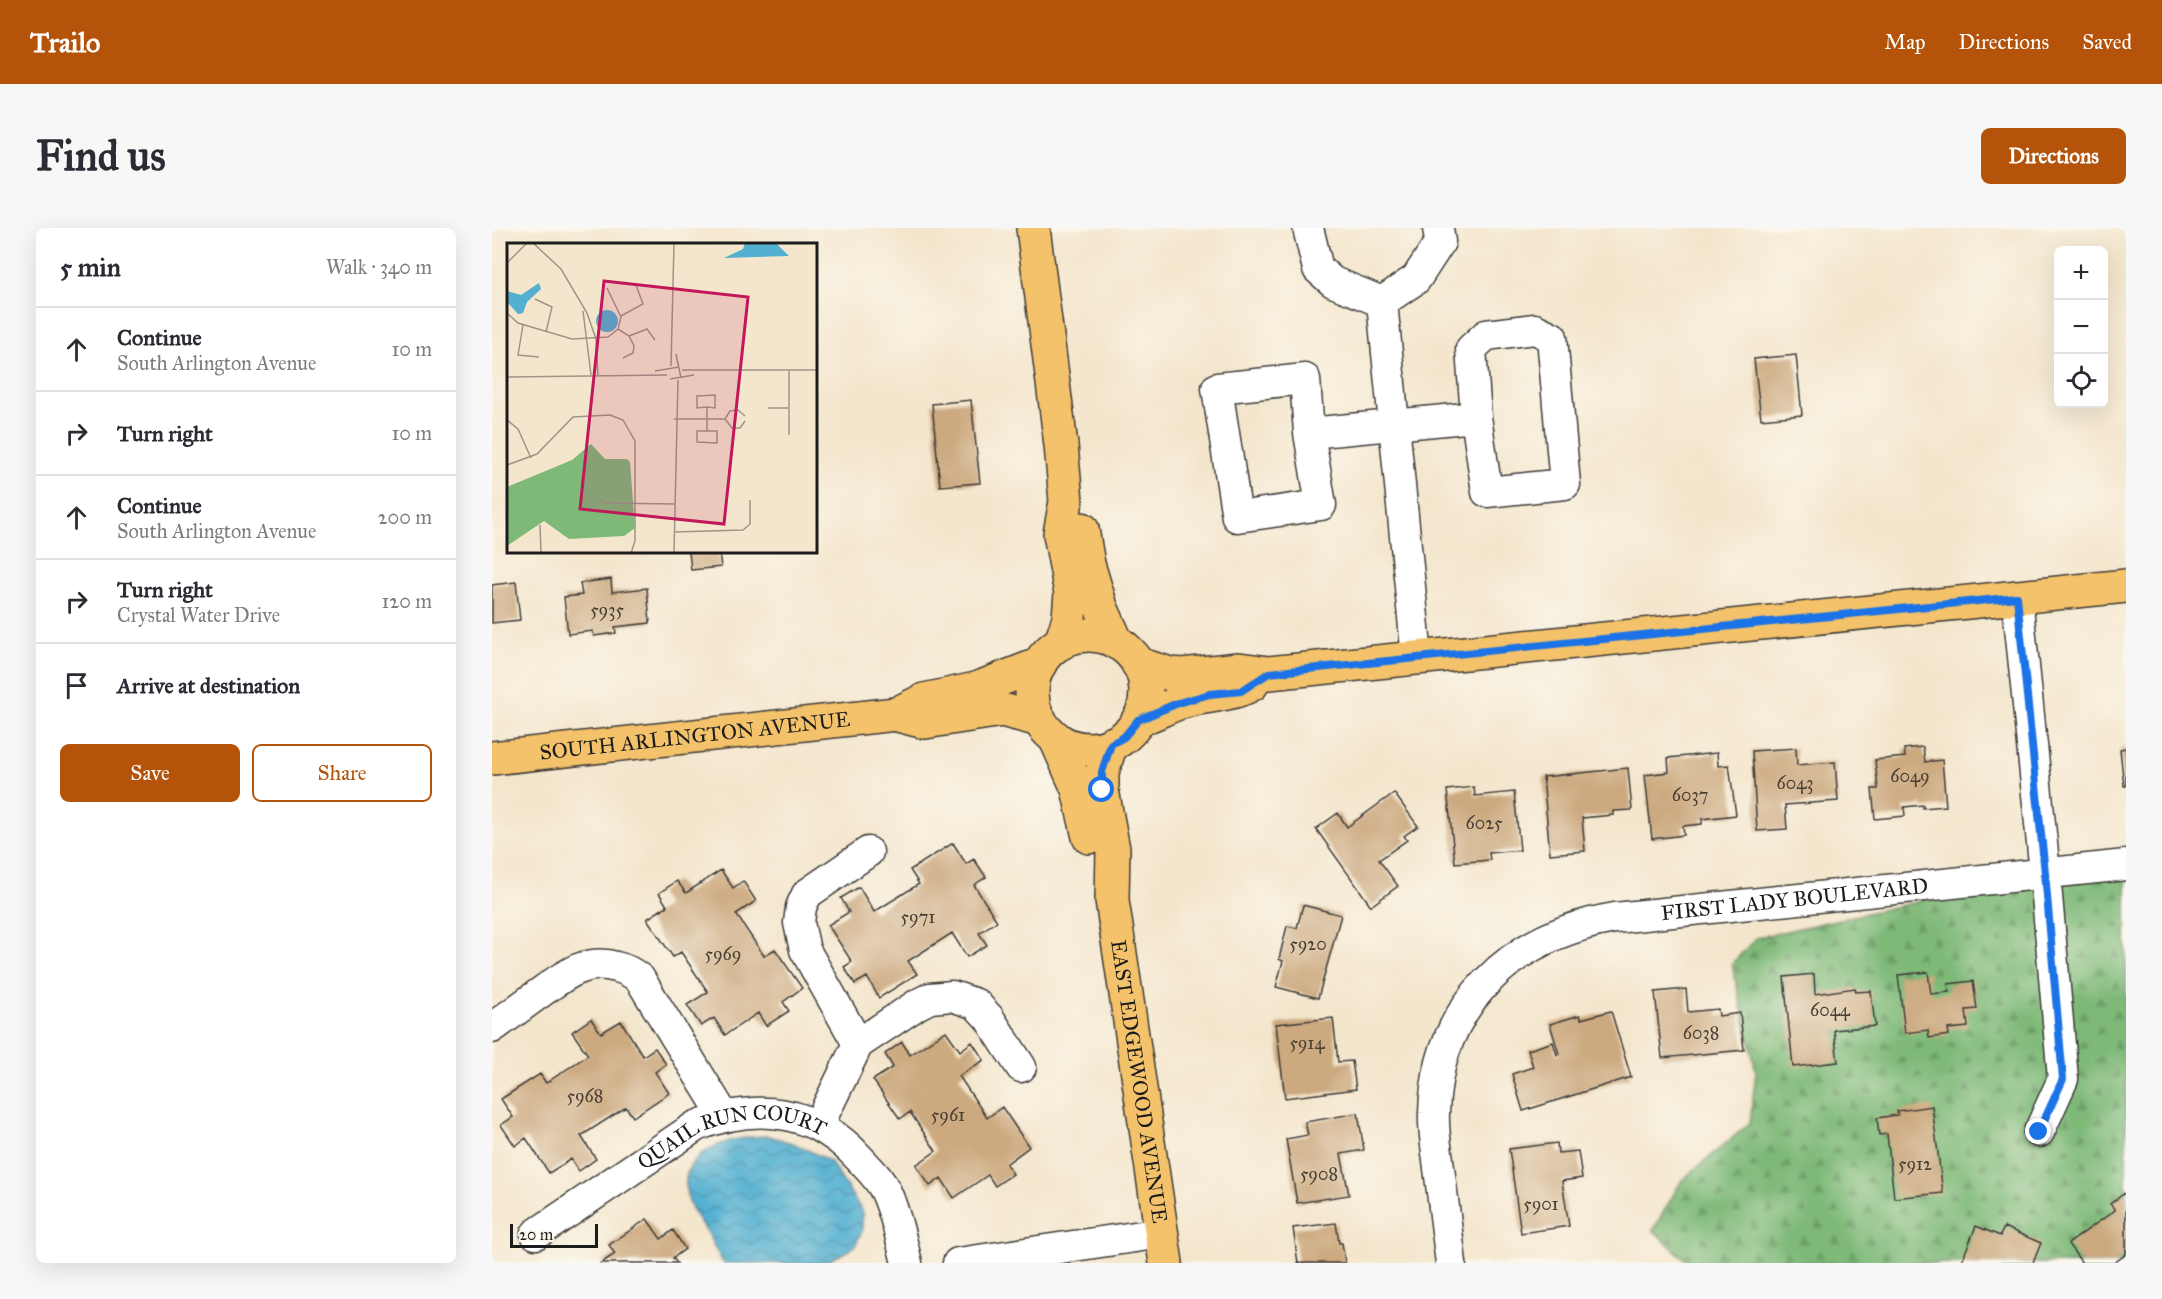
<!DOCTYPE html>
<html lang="en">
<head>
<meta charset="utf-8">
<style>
	body { margin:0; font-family:"IM FELL Great Primer",serif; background:#f7f7f7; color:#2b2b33 }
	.controls { position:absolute; right:18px; top:18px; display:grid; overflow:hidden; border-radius:9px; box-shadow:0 6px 24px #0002 }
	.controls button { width:54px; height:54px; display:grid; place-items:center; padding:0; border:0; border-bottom:2px solid #e1e1e2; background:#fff; color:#2b2b33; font:30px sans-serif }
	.scale { position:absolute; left:18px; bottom:15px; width:88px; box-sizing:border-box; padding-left:6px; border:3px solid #1c1c1c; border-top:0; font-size:16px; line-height:21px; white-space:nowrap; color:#1c1c1c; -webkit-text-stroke:4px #fbf7ec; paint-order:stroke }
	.stop { position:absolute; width:18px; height:18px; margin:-14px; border:4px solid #1a73e8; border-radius:50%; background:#fff }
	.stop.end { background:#1a73e8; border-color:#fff; box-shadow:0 2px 6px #0008 }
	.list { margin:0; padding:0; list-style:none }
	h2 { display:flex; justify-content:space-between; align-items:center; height:78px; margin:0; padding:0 24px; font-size:26px }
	h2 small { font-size:20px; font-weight:400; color:#7c7c81 }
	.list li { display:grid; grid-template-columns:39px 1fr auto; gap:18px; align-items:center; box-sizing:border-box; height:84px; padding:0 24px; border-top:2px solid #e1e1e2 }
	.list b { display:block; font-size:22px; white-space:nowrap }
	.list p { margin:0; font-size:20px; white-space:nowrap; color:#7c7c81 }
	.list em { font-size:20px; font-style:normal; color:#7c7c81 }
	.actions { display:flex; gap:12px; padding:18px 24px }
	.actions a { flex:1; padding:14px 0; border:2px solid #b45309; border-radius:9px; text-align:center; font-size:21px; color:#b45309 }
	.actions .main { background:#b45309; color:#fff }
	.icon { flex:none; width:33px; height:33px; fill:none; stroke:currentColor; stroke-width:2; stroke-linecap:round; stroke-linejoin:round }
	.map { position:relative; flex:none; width:1634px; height:1035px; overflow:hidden; border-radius:9px }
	header { display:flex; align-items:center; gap:36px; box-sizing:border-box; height:84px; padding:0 30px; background:#b45309; color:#fff }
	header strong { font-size:28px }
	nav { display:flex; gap:33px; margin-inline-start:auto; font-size:21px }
	.intro { display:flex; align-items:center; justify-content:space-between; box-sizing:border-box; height:144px; padding:0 36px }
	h1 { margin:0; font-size:42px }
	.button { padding:15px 27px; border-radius:9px; background:#b45309; color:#fff; font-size:21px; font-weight:700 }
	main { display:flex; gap:36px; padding:0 36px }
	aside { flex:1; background:#fff; border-radius:9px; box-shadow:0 6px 24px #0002 }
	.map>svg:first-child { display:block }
	.forest { fill:url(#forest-firs); stroke:#4d6a4a; stroke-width:1.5 }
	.water { fill:url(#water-waves); stroke:#386676; stroke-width:1.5 }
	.building { fill:#cca97f }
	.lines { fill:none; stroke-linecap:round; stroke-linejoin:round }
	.minor-casing { stroke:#3c3a37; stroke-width:33 }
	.major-casing { stroke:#3c3a37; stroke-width:36 }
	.minor { stroke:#fff; stroke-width:30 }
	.major { stroke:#f4c26a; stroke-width:33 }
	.route { stroke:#1a73e8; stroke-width:8 }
	.labels { text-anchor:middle; stroke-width:5; stroke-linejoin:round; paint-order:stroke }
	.number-label { font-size:18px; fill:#483f35 }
	.street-label { font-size:21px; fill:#1c1c1c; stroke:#fbf7ec }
	.inset-road { fill:none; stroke:#9e9586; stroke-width:1.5 }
	.view { fill:#c2185b; fill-opacity:0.15; stroke:#c2185b; stroke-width:3 }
	.inset-edge { fill:none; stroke:#1c1c1c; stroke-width:3 }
</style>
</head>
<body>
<header>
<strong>Trailo</strong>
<nav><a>Map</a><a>Directions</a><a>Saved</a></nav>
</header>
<div class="intro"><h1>Find us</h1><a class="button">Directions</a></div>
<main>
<aside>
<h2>5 min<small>Walk · 340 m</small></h2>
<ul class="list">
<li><svg class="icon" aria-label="ahead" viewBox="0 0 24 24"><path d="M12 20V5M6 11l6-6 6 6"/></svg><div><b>Continue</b><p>South Arlington Avenue</p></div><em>10 m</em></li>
<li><svg class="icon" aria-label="right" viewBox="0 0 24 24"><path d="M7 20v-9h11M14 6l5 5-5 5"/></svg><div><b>Turn right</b></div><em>10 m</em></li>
<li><svg class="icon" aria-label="ahead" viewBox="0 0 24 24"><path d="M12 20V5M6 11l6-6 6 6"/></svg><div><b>Continue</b><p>South Arlington Avenue</p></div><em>200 m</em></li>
<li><svg class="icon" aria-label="right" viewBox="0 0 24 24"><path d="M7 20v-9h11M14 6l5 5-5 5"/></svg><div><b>Turn right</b><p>Crystal Water Drive</p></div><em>120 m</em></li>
<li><svg class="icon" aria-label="arrive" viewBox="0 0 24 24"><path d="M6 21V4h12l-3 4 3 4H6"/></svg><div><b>Arrive at destination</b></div></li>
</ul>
<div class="actions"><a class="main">Save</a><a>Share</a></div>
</aside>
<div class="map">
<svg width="1634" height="1035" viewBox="0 0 1634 1035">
	<defs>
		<pattern id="forest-firs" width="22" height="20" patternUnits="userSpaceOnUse" patternTransform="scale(1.5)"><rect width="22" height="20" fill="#7eb978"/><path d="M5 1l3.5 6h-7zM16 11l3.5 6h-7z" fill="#6c9e67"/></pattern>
		<pattern id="water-waves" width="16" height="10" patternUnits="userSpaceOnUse" patternTransform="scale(1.5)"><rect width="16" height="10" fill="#53b0d1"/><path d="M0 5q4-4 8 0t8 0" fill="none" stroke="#448ea9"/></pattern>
	</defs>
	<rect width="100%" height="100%" fill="#fbf7ec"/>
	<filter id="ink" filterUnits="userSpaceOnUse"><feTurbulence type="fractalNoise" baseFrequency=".0167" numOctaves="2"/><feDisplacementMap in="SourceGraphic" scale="12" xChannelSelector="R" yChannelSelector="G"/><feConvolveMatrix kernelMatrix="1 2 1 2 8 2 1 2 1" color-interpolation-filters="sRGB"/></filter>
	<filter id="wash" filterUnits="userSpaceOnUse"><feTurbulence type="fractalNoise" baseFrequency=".008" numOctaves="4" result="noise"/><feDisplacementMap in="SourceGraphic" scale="24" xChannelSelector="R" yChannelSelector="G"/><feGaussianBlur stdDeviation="1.35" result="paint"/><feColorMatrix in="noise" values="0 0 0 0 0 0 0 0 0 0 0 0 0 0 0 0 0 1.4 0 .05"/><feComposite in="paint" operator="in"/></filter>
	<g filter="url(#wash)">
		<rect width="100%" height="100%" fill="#f4e6cd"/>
		<path class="forest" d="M1634,637V1035H1197L1161,1002L1190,952L1258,895L1264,843L1240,736L1264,710L1553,645Z"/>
		<path class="water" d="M277,908L303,916L338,933L370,983V1003L364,1016L358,1022L332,1035H231C226,1026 221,1016 216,1006C211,997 203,989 199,979C176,924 235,909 277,908Z"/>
		<g id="blocks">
			<path class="building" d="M1304,127L1310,187L1269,191L1262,131Z
				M479,172L488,255L448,258L440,176Z
				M197,324H227L229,339L199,342Z
				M119,351L120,364L155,360L158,395L123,399L124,405L102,408L101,403L76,406L72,369L90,367L88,355Z
				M24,354L28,392L0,395V357Z
				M1431,519L1433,534L1450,532L1454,578L1431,580V577L1412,579L1413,588L1383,591L1380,561H1386L1383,532L1413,529L1412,521Z
				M1304,520L1305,537L1343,534L1346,573L1293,577L1295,601L1265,603L1260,523Z
				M1634,520V558H1632L1628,521Z
				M1225,525L1226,538L1237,537L1244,587L1210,591V596L1191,598L1192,607L1160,611L1153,547L1177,544L1176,530Z
				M1136,540L1140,582L1121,583V587L1090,590L1093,623L1058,626L1051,549Z
				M982,559L983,568L1022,564L1028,622L997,625L998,632L963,635L955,562Z
				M902,565L926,598L912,608L915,612L887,632L906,658L879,678L824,601L846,585L855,599Z
				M461,615L474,636L482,631L494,649L482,657L505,693L487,705L495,717L475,729L460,705L416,733L425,746L387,770L375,749L363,756L352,739L360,734L336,697L357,684L349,670L367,659L382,684L427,656L418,642Z
				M229,642L241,660L251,653L264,673L244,686L272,728L283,721L310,760L291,774L297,783L274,798L266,785L233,807L222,790L209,798L195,777L216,764L189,724L181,729L155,691L175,678L167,665L185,653L194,665Z
				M811,677L849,687L826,770L784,759L791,733L787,731L795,698L805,700Z
				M1436,744L1439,766L1457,764L1456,756L1481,753L1485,781L1474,782L1476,799L1456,801L1457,807L1437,810L1436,802L1413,805L1406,747Z
				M1322,746L1323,766L1363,760L1364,764L1379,763L1383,798L1342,802L1346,834L1301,839L1292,749Z
				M1194,761L1196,784L1226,781L1227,788L1248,785L1252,822L1170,830L1163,764Z
				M1119,783L1139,849L1031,883L1020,846L1041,839L1036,822L1061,814L1065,827L1067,826L1058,796L1088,787L1089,791Z
				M841,790L846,834L860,833L864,861L793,870L784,796Z
				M99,791L109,805L129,793L151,828L163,820L174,836L163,844L177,865L141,889L134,879L89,908L104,931L87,943L79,931L57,945L34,910L23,918L9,897L21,889L9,871L48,846L54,855L96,827L80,804Z
				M454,803L468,823L480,814L492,832L467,848L495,890L510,879L537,919L514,936L521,946L503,958L496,947L462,970L449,950L438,958L424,937L444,923L418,884L408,891L381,852L401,839L393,826L410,814L418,827Z
				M1440,878L1451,965L1402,970L1395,906L1387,907L1385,890L1406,887L1405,883Z
				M866,885L872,922L849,926L857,967L805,975L794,911L816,907L813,894Z
				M1065,915L1066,925L1086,923L1090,950L1070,953L1077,998L1029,1005L1017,921Z
				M1634,964V1026L1622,1035H1590L1576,1016L1623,982L1618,976Z
				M155,991L169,1011L181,1002L193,1021L181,1030L185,1035H109L123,1026L117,1017Z
				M844,995L847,1015H850L853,1035H806L801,1000Z
				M1484,998L1508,1008L1512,999L1549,1015L1541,1035H1469Z"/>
		</g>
	</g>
	<g filter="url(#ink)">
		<use href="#blocks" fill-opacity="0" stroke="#3c3a37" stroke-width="1.5"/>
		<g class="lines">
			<g class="minor-casing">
				<g id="minor">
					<path d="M816,0L826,41L841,54L890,74"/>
					<path d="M890,74L925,430"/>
					<path d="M890,74L924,51L948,14L946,0"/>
					<path d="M817,205L829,277L745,289L725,160L813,151L817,205L984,189L995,264L1073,256L1060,109L1043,101L994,107L979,121L984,189"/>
					<path d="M1525,369L1553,645L1571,851L1547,904"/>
					<path d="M0,800C15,789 30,778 45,767C69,750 93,729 124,739C133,741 141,745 148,751L232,888"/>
					<path d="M366,816L313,722L307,695L309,679L315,666L376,624"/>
					<path d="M326,898L366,816L426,776L438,770L460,768L484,776L497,790L529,839"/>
					<path id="s1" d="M44,1006L204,898C265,874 323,881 368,931C378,942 388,951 394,964C404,986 409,1011 415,1035"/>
					<path d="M466,1035L670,1005"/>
					<path id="s2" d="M959,1035C955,1003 951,972 947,940C945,922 941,903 942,885C945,777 1020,707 1123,690L1634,637"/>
				</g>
			</g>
			<g class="major-casing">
				<g id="major">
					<path d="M541,0L569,217L574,273L568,306L579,365L577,390L569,415"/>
					<path d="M590,301L596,336L609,379L625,415"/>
					<circle cx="597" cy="464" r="57"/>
					<path d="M646,436L678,446L690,447L747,441L777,445L1634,358"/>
					<path d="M406,487L433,494L510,482L548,492"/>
					<path d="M646,492C660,487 673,480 686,475C709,467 741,468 760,456"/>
					<path d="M563,509L586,561L597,609"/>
					<path id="s3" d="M619,516L610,544V562L621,621L620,672L674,1035"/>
					<path id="s4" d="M0,530L404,486L432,472L484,461L548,436"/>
				</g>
			</g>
			<use href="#minor" class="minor"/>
			<use href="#major" class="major"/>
		</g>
	</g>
	<g class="lines" filter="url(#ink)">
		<path class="route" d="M610,562V544L619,516L632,509L646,492L686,475L718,466L749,463L777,445L1525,369L1553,645L1571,851L1547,904"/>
	</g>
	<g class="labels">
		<g class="number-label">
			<text x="115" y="388">5935</text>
			<text x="1418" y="554">6049</text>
			<text x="1303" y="561">6043</text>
			<text x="1198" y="573">6037</text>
			<text x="992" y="601">6025</text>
			<text x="426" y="695">5971</text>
			<text x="816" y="722">5920</text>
			<text x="231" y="732">5969</text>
			<text x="1338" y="788">6044</text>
			<text x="1209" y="811">6038</text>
			<text x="815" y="821">5914</text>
			<text x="93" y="874">5968</text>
			<text x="456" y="893">5961</text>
			<text x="1423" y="942">5912</text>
			<text x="827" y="952">5908</text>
			<text x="1049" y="982">5901</text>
		</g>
		<g class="street-label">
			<text dy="7" stroke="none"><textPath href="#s4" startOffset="204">SOUTH ARLINGTON AVENUE</textPath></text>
			<text dy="7" stroke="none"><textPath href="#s2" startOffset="622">FIRST LADY BOULEVARD</textPath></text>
			<text dy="7" stroke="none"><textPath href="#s3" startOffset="342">EAST EDGEWOOD AVENUE</textPath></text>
			<text dy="7" stroke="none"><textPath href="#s1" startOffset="226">QUAIL RUN COURT</textPath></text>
		</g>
	</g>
	<g transform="translate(15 15)">
		<rect width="310" height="310" fill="#f4e6cd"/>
		<path d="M84,201L98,216H120L123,219L128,285L117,293L62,296L37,278L0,303V244L65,217Z" fill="#7eb978"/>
		<path d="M238,0H269L282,13L217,15L236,6ZM32,40L34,46L20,59L16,70L11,71L0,59V48L14,52ZM89 78a11 11 0 1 1 22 0a11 11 0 1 1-22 0Z" fill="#53b0d1"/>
		<path class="inset-road" d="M26,0L54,26L80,70L89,96L91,132M0,20L20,0M28,56L45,64L39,89M76,68L84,132M0,70L11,80L65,96L101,94L111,86L114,74L100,45M114,73L136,61L129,42M16,82L11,112L32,114M111,86L122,93L127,103L126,110L116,115M122,93L140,86L148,97M169,111L174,135M164,123L167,0M175,127H311M148,128L172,124M0,134L160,132M163,136L187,132M261,165H281M167,176H218M218,176L225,185H233L238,178M218,176L223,168L231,167L238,173M0,177L11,186L24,215M200,188H210V200L190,199V188H200V164L208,165V152L190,153V165L200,164M282,192V128M0,222L30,211L66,174L103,172L116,177L128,198V298L124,310M92,256L99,260L167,261M33,282L34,310M167,289L236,287L243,281V257M167,310L171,137"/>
		<path class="view" d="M97,38L241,54L217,281L73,266Z"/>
		<rect width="310" height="310" class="inset-edge"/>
	</g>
</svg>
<div class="controls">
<button>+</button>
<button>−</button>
<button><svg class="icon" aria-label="locate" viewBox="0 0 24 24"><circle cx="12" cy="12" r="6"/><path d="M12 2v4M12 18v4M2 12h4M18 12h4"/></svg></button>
</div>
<div class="scale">20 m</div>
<div class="stop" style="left:610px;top:562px"></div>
<div class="stop end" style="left:1547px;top:904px"></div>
</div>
</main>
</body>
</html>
